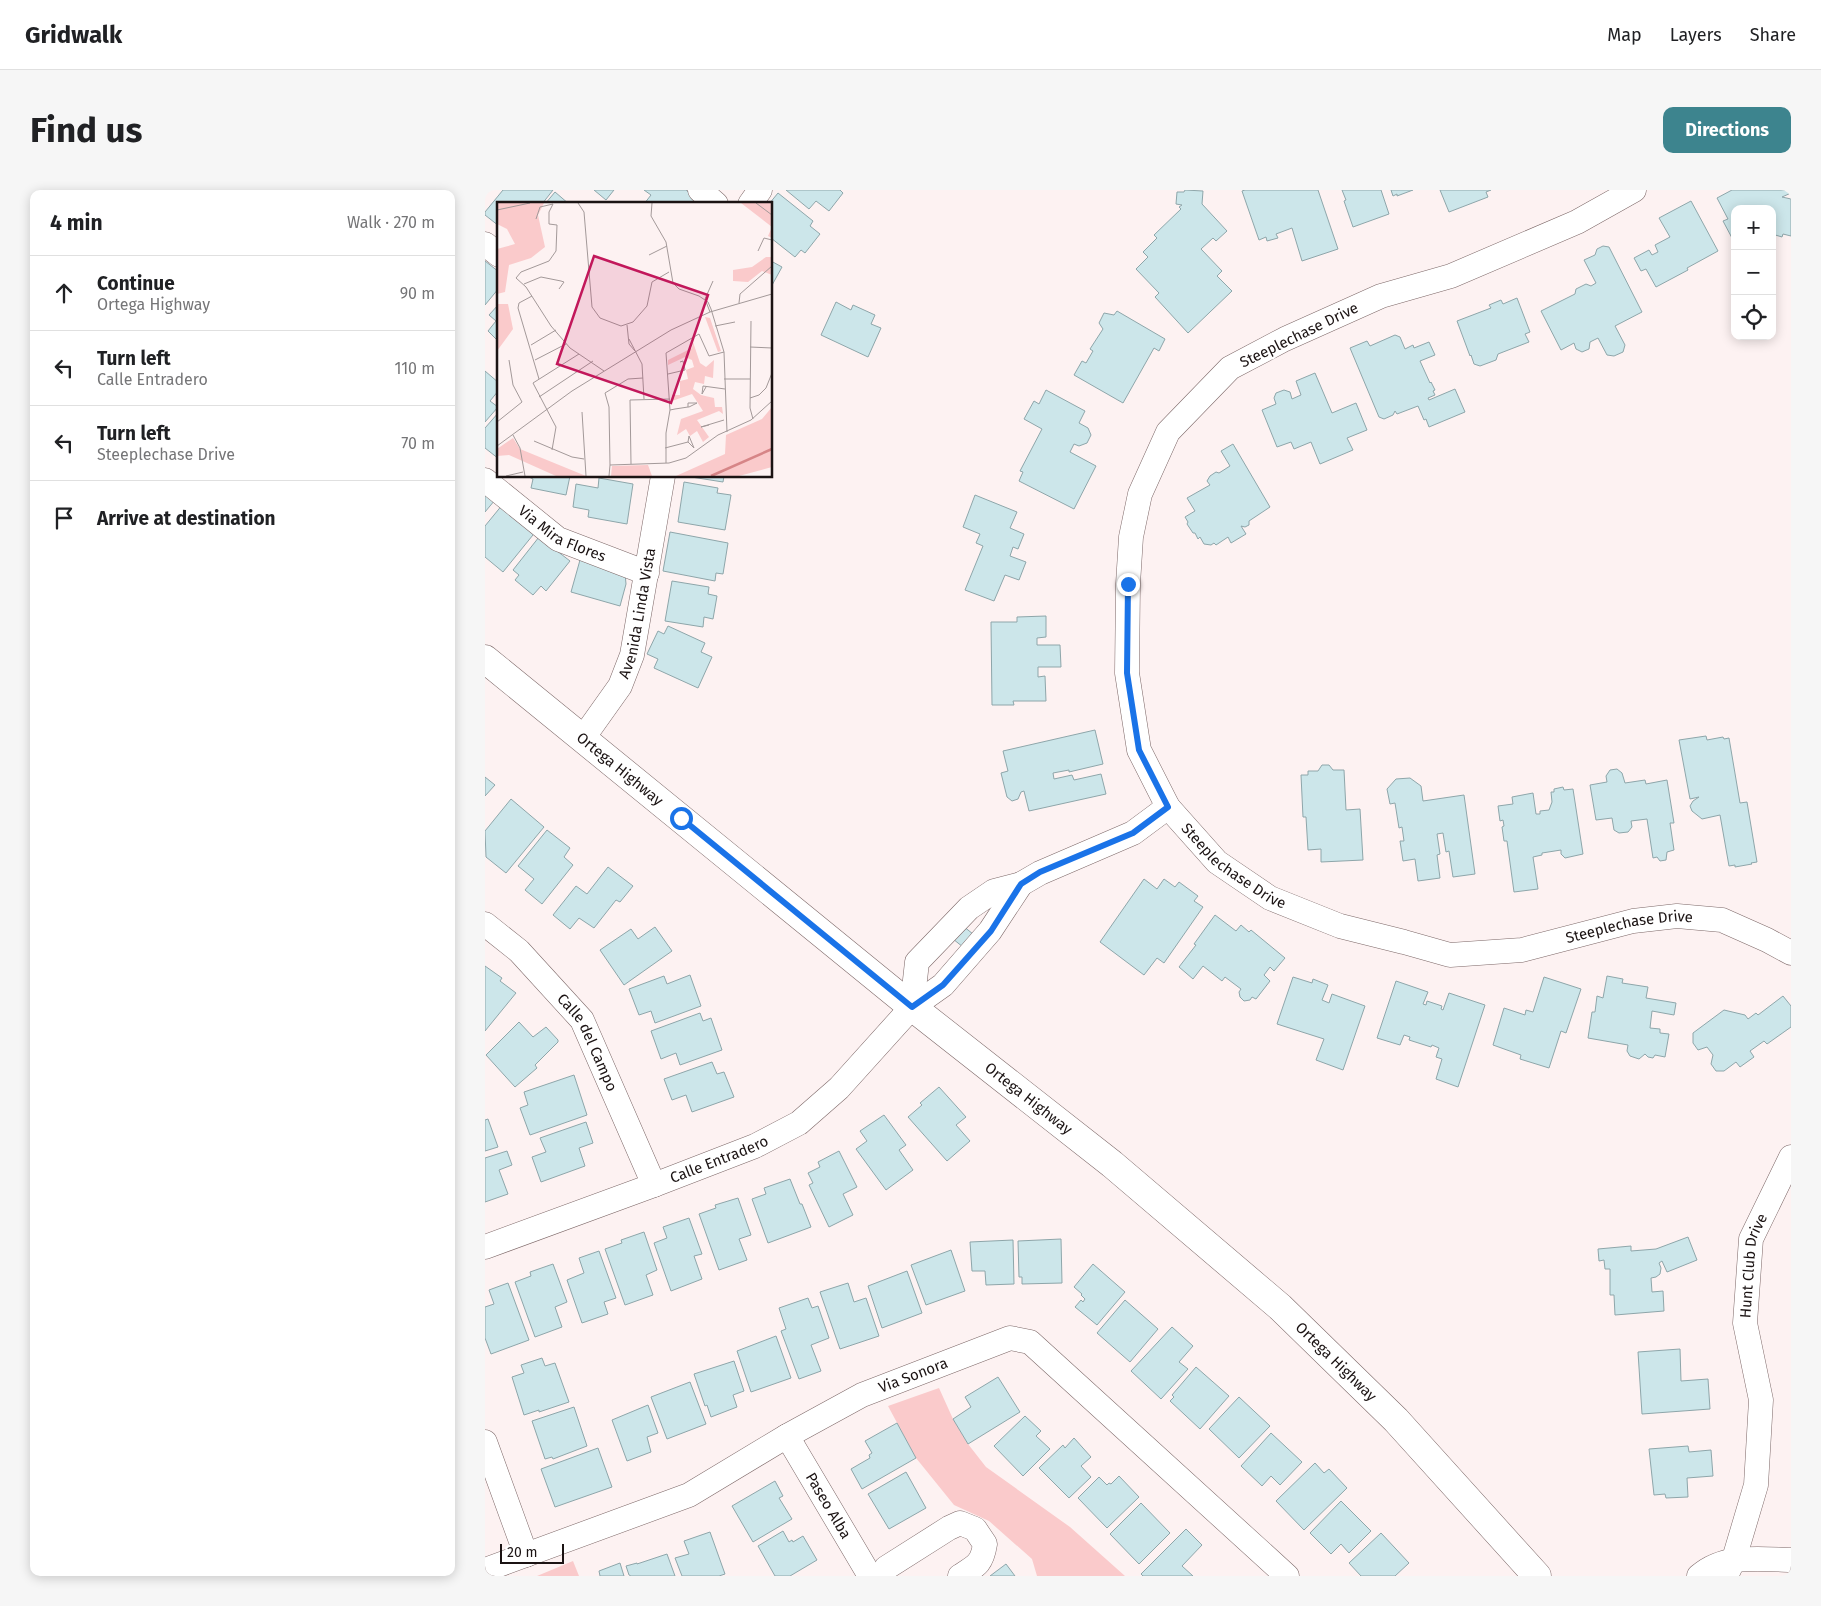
<!DOCTYPE html>
<html lang="en">
<head>
<meta charset="utf-8">
<style>
	body { margin:0; font-family:"Fira Sans",sans-serif; background:#f6f6f6; color:#202124 }
	.controls { position:absolute; right:15px; top:15px; display:grid; overflow:hidden; border-radius:10px; box-shadow:0 2px 12px #0003 }
	.controls button { width:45px; height:45px; display:grid; place-items:center; padding:0; border:0; border-bottom:1px solid #e0e0e0; background:#fff; color:#202124; font:25px sans-serif }
	.scale { position:absolute; left:15px; bottom:12px; width:64px; box-sizing:border-box; padding-left:5px; border:2px solid #1b1313; border-top:0; font-size:14px; line-height:18px; white-space:nowrap; color:#1b1313; -webkit-text-stroke:4px #fff; paint-order:stroke }
	.stop { position:absolute; width:15px; height:15px; margin:-11px; border:4px solid #1a73e8; border-radius:50%; background:#fff }
	.stop.end { background:#1a73e8; border-color:#fff; box-shadow:0 1px 5px #0008 }
	.list { margin:0; padding:0; list-style:none }
	h2 { display:flex; justify-content:space-between; align-items:center; height:65px; margin:0; padding:0 20px; font-size:21px }
	h2 small { font-size:16px; font-weight:400; color:#757577 }
	.list li { display:grid; grid-template-columns:32px 1fr auto; gap:15px; align-items:center; box-sizing:border-box; height:75px; padding:0 20px; border-top:1px solid #e0e0e0 }
	.list b { display:block; font-size:19px; white-space:nowrap }
	.list p { margin:0; font-size:16px; white-space:nowrap; color:#757577 }
	.list em { font-size:16px; font-style:normal; color:#757577 }
	.icon { flex:none; width:28px; height:28px; fill:none; stroke:currentColor; stroke-width:2; stroke-linecap:round; stroke-linejoin:round }
	.map { position:relative; flex:none; width:1306px; height:1386px; overflow:hidden; border-radius:10px }
	header { display:flex; align-items:center; gap:30px; box-sizing:border-box; height:70px; padding:0 25px; background:#fff; border-bottom:1px solid #e0e0e0 }
	header strong { font-size:24px }
	nav { display:flex; gap:28px; margin-inline-start:auto; font-size:18px }
	.intro { display:flex; align-items:center; justify-content:space-between; box-sizing:border-box; height:120px; padding:0 30px }
	h1 { margin:0; font-size:35px }
	.button { padding:12px 22px; border-radius:10px; background:#3d848e; color:#fff; font-size:18px; font-weight:700 }
	main { display:flex; gap:30px; padding:0 30px }
	aside { flex:1; background:#fff; border-radius:10px; box-shadow:0 2px 12px #0003 }
	.map>svg:first-child { display:block }
	.green { fill:#facacb }
	.building { fill:#cce6ea; stroke:#8ea6aa }
	.lines { fill:none; stroke-linecap:round; stroke-linejoin:round }
	.minor-casing { stroke:#7d6868; stroke-width:25 }
	.primary-casing { stroke:#7d6868; stroke-width:29 }
	.minor { stroke:#fff; stroke-width:24 }
	.primary { stroke:#fff; stroke-width:28 }
	.route { stroke:#1a73e8; stroke-width:6 }
	.labels { text-anchor:middle; stroke-width:4.5; stroke-linejoin:round; paint-order:stroke }
	.street-label { font-size:15px; fill:#1b1313; stroke:#fff }
	.inset-river { fill:none; stroke:#d68587; stroke-width:2.5 }
	.inset-road { fill:none; stroke:#a39999; stroke-width:1 }
	.view { fill:#c2185b; fill-opacity:0.15; stroke:#c2185b; stroke-width:2.5 }
	.inset-edge { fill:none; stroke:#1b1313; stroke-width:2.5 }
</style>
</head>
<body>
<header>
<strong>Gridwalk</strong>
<nav><a>Map</a><a>Layers</a><a>Share</a></nav>
</header>
<div class="intro"><h1>Find us</h1><a class="button">Directions</a></div>
<main>
<aside>
<h2>4 min<small>Walk · 270 m</small></h2>
<ul class="list">
<li><svg class="icon" aria-label="ahead" viewBox="0 0 24 24"><path d="M12 20V5M6 11l6-6 6 6"/></svg><div><b>Continue</b><p>Ortega Highway</p></div><em>90 m</em></li>
<li><svg class="icon" aria-label="left" viewBox="0 0 24 24"><path d="M17 20v-9H6M10 6l-5 5 5 5"/></svg><div><b>Turn left</b><p>Calle Entradero</p></div><em>110 m</em></li>
<li><svg class="icon" aria-label="left" viewBox="0 0 24 24"><path d="M17 20v-9H6M10 6l-5 5 5 5"/></svg><div><b>Turn left</b><p>Steeplechase Drive</p></div><em>70 m</em></li>
<li><svg class="icon" aria-label="arrive" viewBox="0 0 24 24"><path d="M6 21V4h12l-3 4 3 4H6"/></svg><div><b>Arrive at destination</b></div></li>
</ul>
</aside>
<div class="map">
<svg width="1306" height="1386" viewBox="0 0 1306 1386">
	<rect width="100%" height="100%" fill="#fdf2f2"/>
	<path class="green" d="M454,1198L468,1229L483,1254L501,1277L585,1337L640,1386H552L547,1369L504,1331L469,1315L431,1268L403,1216Z
		M88,1371L94,1386H52Z"/>
	<path class="building" d="M18,0H68L57,14H14V36L0,25V22Z
		M109,0H129L121,10Z
		M159,0H201L216,12L215,14H159L166,5Z
		M301,0H355L358,3L344,21L331,11L324,19Z
		M700,0L718,1L717,14L742,41L731,51L728,48L716,59L737,81L732,86L747,101L703,143L670,107L674,103L651,79L663,67L658,62L672,48L669,45L696,19L694,17L697,15L691,14L692,2H699Z
		M760,0H833L853,59L817,71L807,38L791,44L793,48L782,51L781,47L774,50L757,1Z
		M857,0H896L904,24L868,37L859,11L861,10Z
		M906,0H928L912,6V4L908,6Z
		M955,0H1006L1001,2L1003,7L964,22Z
		M1247,0H1306V3L1297,7L1306,9V46L1298,44L1297,47L1287,44V19H1250V47L1247,48L1238,31L1243,29L1232,8Z
		M70,2L84,14H60Z
		M293,3L328,31L325,36L335,44L320,63L316,60L310,67L286,48V14H284Z
		M1206,11L1233,61L1202,78L1203,80L1171,97L1161,79L1156,81L1149,68L1164,60L1167,65L1173,62L1170,55L1185,47L1174,28Z
		M1118,56L1124,57L1157,122L1130,136L1140,155L1138,162L1129,166L1122,165L1113,148L1105,152L1104,159L1097,162L1091,159L1089,153L1076,160L1056,121L1090,104L1091,99L1101,94L1106,96L1111,93L1099,70L1110,65L1112,59Z
		M0,71L14,82V98L0,115Z
		M286,71L297,77L286,97Z
		M1032,108L1045,142L1040,144L1044,152L1013,164L1011,170L995,176L989,174L986,165L985,166L972,131L1006,118L1004,115L1016,110L1018,114Z
		M351,112L366,120L368,115L390,125L386,134L396,138L383,167L336,145Z
		M14,114V152L3,141L11,131L4,125Z
		M632,121L680,149L674,161L669,158L638,213L589,185L597,171L601,173L608,161L605,159L618,139L614,133L619,123L629,125Z
		M910,145L915,147L920,159L928,155L929,158L944,152L950,165L935,171L945,193L946,192L950,200L948,201L950,205L943,208L944,210L970,199L980,222L944,237L941,229L939,230L933,216L912,224L910,221L908,225L899,229L894,227L865,158L882,151L885,156Z
		M0,181L14,193V200L5,211L13,217L0,232Z
		M830,183L847,223L871,213L882,240L862,248L868,260L835,274L826,252L809,259L806,252L792,257L777,220L791,214L789,208L791,203L799,200L805,202L807,209L816,205L811,191Z
		M561,200L600,221L594,233L603,238L606,245L602,253L594,256L589,254L585,262L611,276L589,319L534,291L538,282L535,281L557,239L539,229L549,211L554,214Z
		M14,222V269L0,258V238Z
		M748,254L785,317L764,331V335L760,337L756,336L761,344L746,353L743,347L731,355L729,353L726,355L719,354L715,347L713,349L710,343H708L702,334L703,332L700,327L710,321L702,308L725,295L722,291L725,286L731,282L734,283L745,276L736,261Z
		M42,286H85L81,305L46,298L48,289Z
		M200,286H239L238,292Z
		M114,288L148,294L142,334L103,327L104,320L88,317L91,294L113,298Z
		M199,292L233,298L232,303L246,305L240,340L193,332Z
		M0,301L10,310L0,322Z
		M490,305L532,322L525,338L539,344L533,359L528,357L525,366L541,372L534,390L520,385L509,411L480,400L498,356L491,353L495,344L478,337Z
		M18,314L52,340L18,382L0,367V336Z
		M185,342L243,353L238,384L231,383L230,391L178,381Z
		M54,347L85,371L61,401L56,396L48,405L30,390L34,385L28,380Z
		M95,370L140,383L141,394L135,416L86,402Z
		M187,391L224,397L223,404L232,406L228,429L219,427L218,437L180,431Z
		M561,426V447L552,448V455H575L576,477H553V487L560,486L561,511H528L529,515H507L506,432H532V427Z
		M183,436L220,453L216,462L227,467L213,498L169,478L173,469L162,464L173,441L179,444Z
		M610,540L618,574L584,582V580L568,583L569,589L587,585L589,590L616,584L621,604L544,621L539,601L536,602L533,609L527,611L522,607L516,583L523,581L518,561Z
		M1221,546L1222,550L1238,547L1239,549L1244,548L1255,613L1262,612L1272,672L1266,673L1267,674L1250,677V675L1244,676L1235,625L1217,629L1207,621L1205,616L1208,611L1214,607L1205,609L1194,550Z
		M837,575H844L848,580H859L861,620L875,619L878,670L836,672V659L823,660L821,627H818L816,585H823V581H833Z
		M1132,579L1137,583L1140,593L1160,590L1161,594L1182,590L1189,633H1185L1189,660L1182,662L1181,670L1175,671L1172,667L1168,668L1162,629L1146,631L1147,637L1143,642L1134,643L1129,640L1127,628L1111,630L1105,595L1122,592L1121,586L1125,580Z
		M0,587L10,595L0,606Z
		M925,588L936,596L938,611L979,605L990,684L968,687L964,661L961,662L958,643L952,644L955,664L952,665L955,688L933,691L930,669L918,671L915,651H919L917,637L914,638L910,613L905,614L902,599L911,589Z
		M1078,597L1079,600L1088,599L1098,664L1080,668L1076,664V660L1057,663V665L1048,667L1053,699L1029,702L1022,651H1019L1017,637L1019,636L1018,630L1015,631L1013,616L1028,614L1027,607L1048,603L1051,624H1055V621L1064,620L1067,612L1066,602H1069V599Z
		M26,609L59,637L21,683L1,667L0,641Z
		M62,640L85,658L79,667L88,675L57,714L40,700L49,689L33,676Z
		M123,677L148,696L135,712L131,710L109,738L94,728L85,739L68,725L91,696L102,704Z
		M659,689L672,699L679,689L690,697L694,692L713,706L709,711L718,717L679,773L672,768L659,785L615,752Z
		M730,725L751,741L756,735L764,742L766,740L800,768L789,781L785,777L779,785L785,791L771,809L767,807L765,810L759,811L755,807L754,802L756,799L740,787L737,791L718,776L708,789L694,777L711,755L709,754Z
		M478,736L488,744L478,757L468,749Z
		M170,737L187,761L139,795L115,760L146,739L153,749Z
		M0,776L17,788L15,791L31,803L0,841Z
		M205,785L216,816L170,833L166,821L154,825L144,799L179,786L182,794Z
		M1122,786L1138,789L1137,793L1163,797L1161,808L1191,813L1189,825L1167,821L1165,838L1175,839V843L1184,844L1180,867L1170,865L1168,868L1163,867L1160,864L1154,869L1145,866L1142,861L1143,855L1103,848L1107,822H1110L1112,806L1118,808Z
		M808,787L827,793L828,789L843,795L837,810L844,813L847,804L880,816L858,880L831,870L839,849L792,834Z
		M1059,787L1096,799L1081,843L1076,841L1064,878L1035,869L1036,865L1008,855L1019,818L1040,825L1041,820L1048,822Z
		M911,791L943,802L938,814L941,815L942,811L957,816L956,819L958,820L964,803L1000,815L973,897L951,889L957,869L951,867L954,858L947,855L946,857L924,850L925,847L919,845L915,855L892,848Z
		M1298,806L1306,816V837L1282,854L1279,851L1265,861L1269,867L1255,877L1251,872L1239,881H1231L1226,874L1228,865L1222,857L1213,860L1208,853V843L1239,820L1260,825L1263,829L1271,823L1273,825Z
		M215,823L218,831L226,828L237,860L195,875L191,863L176,869L166,841Z
		M34,832L48,847L61,837L73,850V852L50,875L52,878L30,897L1,865Z
		M227,872L232,884L239,882L249,907L207,922L201,905L187,910L179,889Z
		M89,885L102,925L45,945L35,918L43,915L39,902Z
		M454,897L481,927L471,935L485,951L462,971L423,927L437,915L435,913Z
		M399,925L421,955L414,960L428,980L401,1000L371,959L382,951L375,941Z
		M3,929L13,957L0,961V930Z
		M101,932L108,953L94,958L100,976L56,992L47,967L61,962L55,948Z
		M22,961L27,975L14,980L23,1004L0,1012V968Z
		M354,961L372,997L358,1004L368,1025L344,1037L324,995L328,993L323,983L335,977L333,972Z
		M305,989L315,1014H317L326,1037L283,1053L267,1009L281,1004L279,998Z
		M253,1008L266,1045L254,1049L262,1070L234,1080L214,1024L231,1018L230,1015Z
		M204,1028L217,1064L209,1066L217,1089L186,1101L169,1053L182,1048L178,1037Z
		M159,1042L172,1080L161,1085L168,1105L140,1115L120,1059L137,1053L136,1050Z
		M1203,1047L1212,1070L1182,1082L1177,1071L1174,1073L1176,1078L1175,1084L1171,1087L1166,1088L1167,1102L1178,1101L1179,1121L1130,1125L1129,1105H1125V1079H1120L1119,1070L1114,1071L1113,1059L1146,1056V1061L1171,1059Z
		M576,1049L577,1093L537,1094V1087H534L533,1051Z
		M528,1050L529,1094L501,1095L500,1081H487L485,1052Z
		M466,1060L480,1101L441,1115L426,1075Z
		M114,1061L131,1108L119,1112L123,1124L97,1133L82,1090L99,1083L94,1068Z
		M68,1074L82,1112L70,1117L77,1137L50,1147L30,1092L46,1086L45,1082Z
		M608,1074L640,1102L612,1135L590,1117L596,1110L598,1112L600,1109L596,1105L597,1104L589,1097Z
		M422,1081L437,1123L397,1138L383,1096Z
		M23,1093L44,1150L6,1164L0,1148V1117L9,1114L4,1100Z
		M363,1093L369,1112L381,1108L394,1146L355,1159L335,1102Z
		M323,1108L327,1118L333,1116L344,1148L326,1155L336,1181L314,1189L296,1141L301,1139L294,1118Z
		M640,1110L673,1139L645,1172L612,1143Z
		M687,1137L708,1156L694,1172L703,1179L676,1209L646,1181Z
		M291,1146L306,1188L266,1202L252,1161Z
		M1195,1159L1196,1191L1223,1189L1225,1219L1157,1224L1153,1162Z
		M57,1168L60,1176L70,1173L84,1212L54,1222V1220L39,1225L27,1187L39,1183L36,1175Z
		M249,1171L259,1201L248,1205L252,1217L226,1227L222,1215L220,1216L209,1184Z
		M711,1177L744,1206L715,1239L685,1211L689,1207L687,1205Z
		M513,1187L535,1222L483,1254L468,1229L486,1217L480,1207Z
		M205,1192L221,1234L182,1249L166,1207Z
		M754,1207L785,1236L754,1268L724,1239Z
		M163,1215L173,1243L162,1247L166,1262L142,1271L127,1230Z
		M89,1217L102,1256L68,1269L67,1267L60,1269L47,1231Z
		M540,1226L556,1241L551,1246L565,1259L538,1286L509,1256Z
		M412,1233L431,1268L377,1299L366,1279L385,1268L384,1265L387,1263L380,1251Z
		M786,1243L817,1272L795,1295L786,1286L777,1296L756,1276Z
		M589,1248L606,1267L596,1276L606,1287L584,1308L554,1278L578,1255L580,1258Z
		M1203,1256L1204,1262L1226,1260L1228,1286L1202,1288L1203,1307L1181,1308L1180,1304L1169,1305L1164,1259Z
		M113,1258L127,1297L70,1317L56,1279Z
		M830,1273L839,1283L844,1279L862,1298L819,1340L791,1311Z
		M421,1282L441,1318L404,1339L383,1304Z
		M634,1286L654,1307L622,1338L593,1308L614,1287L622,1295L624,1293L626,1294Z
		M290,1291L298,1306L294,1308L307,1329L268,1352L247,1316Z
		M856,1311L886,1341L864,1363L856,1354L846,1364L825,1343Z
		M656,1313L685,1343L654,1374L625,1344Z
		M701,1339L717,1355L697,1376L708,1386H658L656,1384Z
		M298,1341L304,1352L307,1350L308,1352L318,1346L332,1370L305,1386H290L273,1356Z
		M225,1342L240,1384L234,1386H197L190,1368L204,1364L199,1351Z
		M896,1343L924,1373L910,1386H876L864,1373Z
		M182,1364L190,1386H146L144,1385L141,1376L152,1373V1374Z
		M135,1373L139,1386H115L114,1381Z
		M521,1374L530,1386H505Z"/>
	<g class="lines">
		<g class="minor-casing">
			<g id="minor">
				<path d="M215,0L231,14"/>
				<path id="s1" d="M1149,0L1092,32L966,86L896,106L800,149L745,178L683,242L655,304L646,347L643,394L642,483L654,560L683,617L732,672L785,708L855,736L919,752L965,765L1037,760L1148,731L1192,726L1237,730L1282,750L1306,763"/>
				<path d="M265,14L275,0"/>
				<path d="M0,54L14,65"/>
				<path id="s2" d="M0,290L73,349L162,383"/>
				<path id="s3" d="M98,548L135,496L147,465L178,286"/>
				<path id="s4" d="M0,734L34,761L97,830L169,995"/>
				<path d="M427,817L432,772L484,718L509,701L536,694L555,683L648,643L683,617"/>
				<path id="s5" d="M0,1057L169,995L270,956L314,933L354,898L427,817L458,795L505,741L536,694"/>
				<path id="s6" d="M302,1246L385,1386"/>
				<path d="M0,1252L41,1365"/>
				<path id="s7" d="M0,1380L204,1305L302,1246L377,1205L525,1148L545,1152L802,1386"/>
				<path d="M397,1386L401,1378L464,1338L475,1333L490,1339L500,1354C497,1374 491,1376 475,1386"/>
				<path d="M1214,1386C1239,1364 1274,1369 1306,1370"/>
				<path id="s8" d="M1241,1386L1249,1369L1271,1295L1276,1210L1260,1133L1266,1049L1306,967"/>
			</g>
		</g>
		<g class="primary-casing">
			<g id="primary">
				<path id="s9" d="M0,469L427,817L627,974L795,1117L911,1230L1052,1386"/>
			</g>
		</g>
		<use href="#minor" class="minor"/>
		<use href="#primary" class="primary"/>
	</g>
	<g class="lines">
		<path class="route" d="M196,628L427,817L458,795L506,741L536,694L555,682L648,643L683,617L654,560L642,483L643,394"/>
	</g>
	<g class="labels">
		<g class="street-label">
			<text transform="translate(814 145) rotate(-26)" y="5">Steeplechase Drive</text>
			<text dy="5" stroke="none"><textPath href="#s2" startOffset="95">Via Mira Flores</textPath></text>
			<text dy="5" stroke="none"><textPath href="#s3" startOffset="139">Avenida Linda Vista</textPath></text>
			<text dy="5" stroke="none"><textPath href="#s9" startOffset="174">Ortega Highway</textPath></text>
			<text dy="5" stroke="none"><textPath href="#s1" startOffset="1011">Steeplechase Drive</textPath></text>
			<text dy="5" stroke="none"><textPath href="#s1" startOffset="1431">Steeplechase Drive</textPath></text>
			<text dy="5" stroke="none"><textPath href="#s4" startOffset="159">Calle del Campo</textPath></text>
			<text dy="5" stroke="none"><textPath href="#s9" startOffset="699">Ortega Highway</textPath></text>
			<text dy="5" stroke="none"><textPath href="#s5" startOffset="250">Calle Entradero</textPath></text>
			<text dy="5" stroke="none"><textPath href="#s8" startOffset="318">Hunt Club Drive</textPath></text>
			<text dy="5" stroke="none"><textPath href="#s9" startOffset="1104">Ortega Highway</textPath></text>
			<text dy="5" stroke="none"><textPath href="#s7" startOffset="472">Via Sonora</textPath></text>
			<text dy="5" stroke="none"><textPath href="#s6" startOffset="81">Paseo Alba</textPath></text>
		</g>
	</g>
	<g transform="translate(12 12)">
		<rect width="275" height="275" fill="#fdf2f2"/>
		<path d="M0,1H47L41,13L48,45L34,56L12,63L8,90L0,92V47L18,42L10,27L0,22ZM244,1H275V36L271,34L275,25ZM269,55H275V73L265,69L251,80L236,79V68L255,65ZM0,102H11L16,127L0,149ZM208,115L213,116L224,149L221,150ZM196,140L203,161L209,165L217,158L216,176L208,174L207,182L198,180L196,187L204,193L217,196L218,205H225L226,212L222,209L200,218L212,235L206,240L200,229L193,234L189,227L180,233L184,217L206,209L195,192L175,199V193H183V179L191,177L189,168L197,165L195,158L188,155L171,163V158L195,146ZM275,205V265L242,274H179L228,252L229,233L265,217ZM16,236L23,247L89,274H59L12,253L0,254V247ZM151,263L155,274H114L115,264Z" fill="#facacb"/>
		<path class="inset-river" d="M214,274L275,247"/>
		<path class="inset-road" d="M81,1L87,10L95,105L103,116L124,124L136,120L150,104L155,80L172,70M155,1L154,14L169,40L176,81L182,87L202,94L211,100L214,107L227,150L230,230M259,1L275,13M0,8L33,1M39,17L43,5L56,2L52,10V22L60,23L59,49L52,59L24,70L19,76L29,85L54,124L73,146L107,169M261,49L267,36L275,38M152,53L170,44M27,82L44,75L64,79L67,80L62,87M35,94L22,101L21,106L42,177M242,101L243,92L275,64M213,110L208,97L216,79M254,119L253,206L256,217M130,123L132,142L138,149M218,124L238,120M132,137L145,162L147,197M34,143L59,128M253,145L275,146M38,158L69,142M171,172L188,168L186,159L183,160M227,177H253M209,185L205,192L206,184L228,187M42,195L96,159M253,196L262,193L269,186L275,171M173,208L178,207L191,205H192L200,201H191V205M85,210L89,274M0,220L25,200L16,183L12,158M212,223L204,225L227,218M16,233L23,246L28,274M37,239L75,255L87,257M0,244L75,189L174,128L213,110L275,92M168,246L191,240L197,246L192,234L191,240M55,248L59,225L36,181L82,152M169,261V231L173,208L169,151L202,132L212,154L227,150M134,262L133,198L173,197M113,263L112,205L108,191L131,177L146,176M9,274L26,270M112,274L113,263L172,261L189,256L221,233L254,218L275,199"/>
		<path class="view" d="M97,54L211,93L174,201L60,162Z"/>
		<rect width="275" height="275" class="inset-edge"/>
	</g>
</svg>
<div class="controls">
<button>+</button>
<button>−</button>
<button><svg class="icon" aria-label="locate" viewBox="0 0 24 24"><circle cx="12" cy="12" r="6"/><path d="M12 2v4M12 18v4M2 12h4M18 12h4"/></svg></button>
</div>
<div class="scale">20 m</div>
<div class="stop" style="left:196px;top:628px"></div>
<div class="stop end" style="left:643px;top:394px"></div>
</div>
</main>
</body>
</html>
